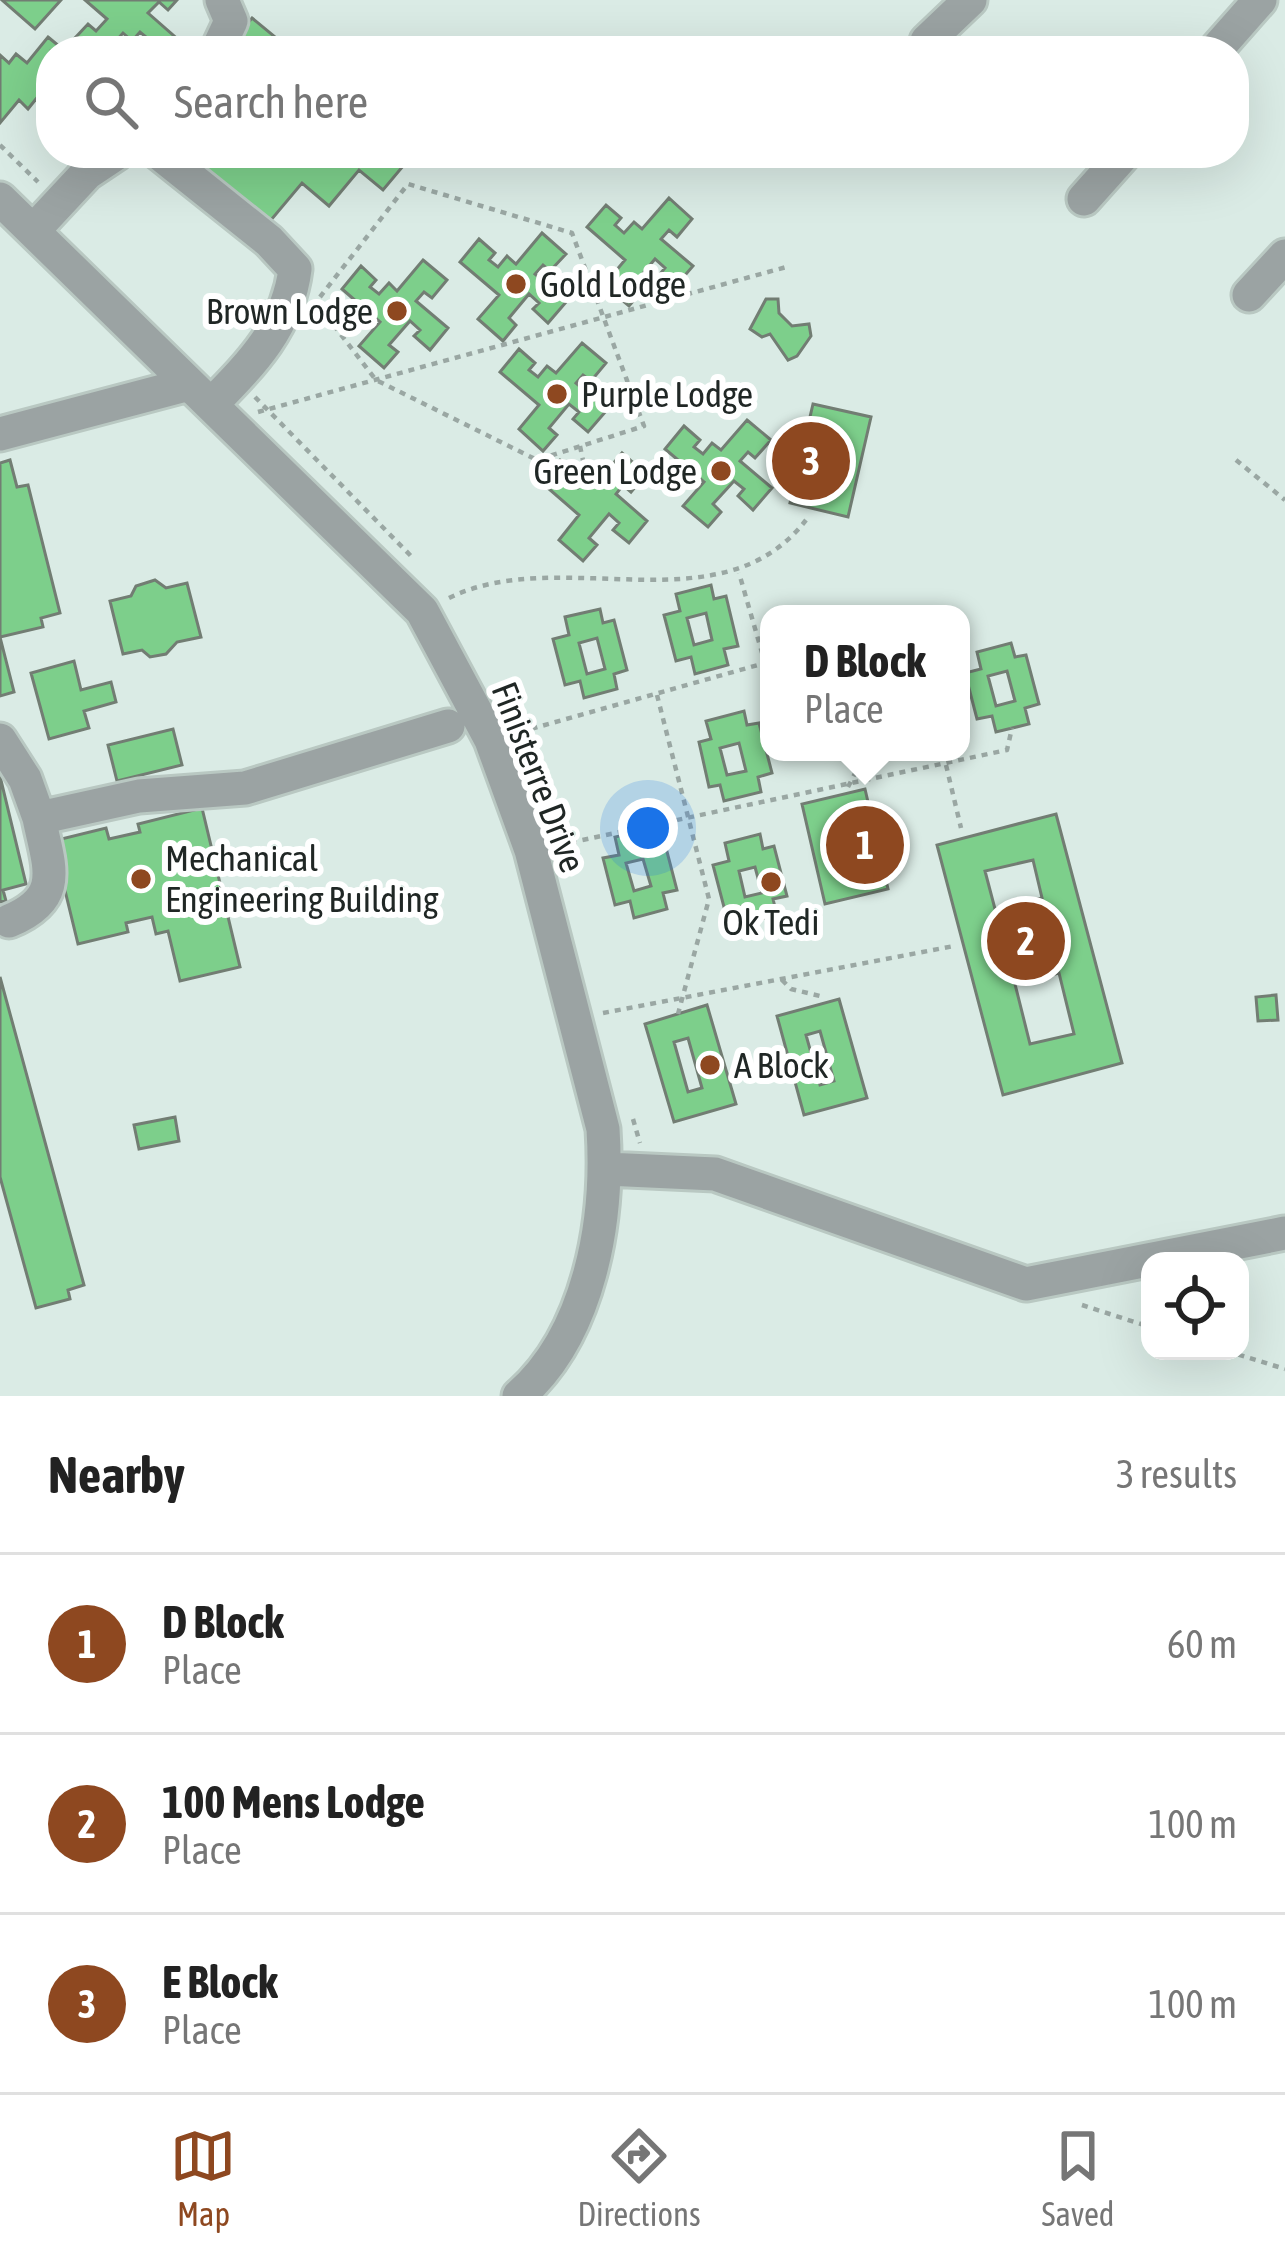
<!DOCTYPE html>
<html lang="en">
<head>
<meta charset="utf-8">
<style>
	body { margin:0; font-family:"Asap Condensed",sans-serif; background:#f2f2f2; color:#222 }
	.controls { position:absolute; right:36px; bottom:36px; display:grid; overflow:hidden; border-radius:24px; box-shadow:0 12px 48px #0002 }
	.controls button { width:108px; height:108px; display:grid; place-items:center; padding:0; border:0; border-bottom:3px solid #e0e0e0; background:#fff; color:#222; font:60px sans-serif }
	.you { position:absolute; left:648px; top:828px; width:42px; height:42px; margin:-30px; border:9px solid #fff; border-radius:50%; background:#1a73e8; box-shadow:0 0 0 18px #1a73e833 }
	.badge { display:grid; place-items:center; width:78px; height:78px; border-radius:50%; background:#8e4820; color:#fff; font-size:39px; font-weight:700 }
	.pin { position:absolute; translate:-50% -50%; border:6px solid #fff; box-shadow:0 3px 12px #0006 }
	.popup { position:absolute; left:760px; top:605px; width:210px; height:156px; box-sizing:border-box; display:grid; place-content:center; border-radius:24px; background:#fff; filter:drop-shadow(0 3px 9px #0005); font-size:39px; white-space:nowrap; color:#767676 }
	.popup b { font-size:45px; color:#222 }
	.popup::after { content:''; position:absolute; left:50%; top:100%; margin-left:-24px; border:24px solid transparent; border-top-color:#fff }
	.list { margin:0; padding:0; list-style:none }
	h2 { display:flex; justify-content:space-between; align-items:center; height:156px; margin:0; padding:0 48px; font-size:51px }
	h2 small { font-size:39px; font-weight:400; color:#767676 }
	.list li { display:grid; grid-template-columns:78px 1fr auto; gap:36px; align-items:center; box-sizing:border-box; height:180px; padding:0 48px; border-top:3px solid #e0e0e0 }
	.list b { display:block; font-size:45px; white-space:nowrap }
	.list p { margin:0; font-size:39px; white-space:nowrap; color:#767676 }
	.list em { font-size:39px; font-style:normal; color:#767676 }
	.icon { flex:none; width:66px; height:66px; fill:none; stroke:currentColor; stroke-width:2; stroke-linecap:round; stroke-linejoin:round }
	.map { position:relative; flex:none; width:1285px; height:1396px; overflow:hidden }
	.search { position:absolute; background:#fff; box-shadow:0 12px 48px #0002; left:36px; right:36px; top:36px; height:132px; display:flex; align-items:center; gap:30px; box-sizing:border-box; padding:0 42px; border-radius:48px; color:#767676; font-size:45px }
	.sheet { height:696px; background:#fff }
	nav { display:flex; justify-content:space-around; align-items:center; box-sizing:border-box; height:168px; border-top:3px solid #e0e0e0; background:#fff; font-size:33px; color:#767676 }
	nav a { display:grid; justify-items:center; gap:6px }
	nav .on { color:#8e4820 }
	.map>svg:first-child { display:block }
	.building { fill:#7dcf8b; stroke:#727d73; stroke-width:3; fill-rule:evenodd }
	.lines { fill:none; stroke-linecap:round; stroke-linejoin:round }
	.minor-casing { stroke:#b9c8c2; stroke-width:39 }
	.path { stroke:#9aa7a3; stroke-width:4.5; stroke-dasharray:6 6; stroke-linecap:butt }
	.minor { stroke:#9ba3a3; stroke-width:33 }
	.poi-dot { fill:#8e4820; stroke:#fff; stroke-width:4.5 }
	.labels { text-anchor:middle; stroke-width:12; stroke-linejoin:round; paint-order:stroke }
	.poi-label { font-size:36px; fill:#202725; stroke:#fff; text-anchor:start }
	.street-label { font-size:36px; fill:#202725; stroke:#fff }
</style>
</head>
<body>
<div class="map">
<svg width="1285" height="1396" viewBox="0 0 1285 1396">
	<rect width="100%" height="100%" fill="#daebe5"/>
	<path class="building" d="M2,0H61L35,29Z
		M85,0H177L168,10L159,2L148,13L182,43L175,51H144L152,42L140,32L132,41L123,33L107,51H89L75,38L88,24L96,31L107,19Z
		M252,18L292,51H224Z
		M48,37L65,51H51V72L44,80L51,86V128L40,119L48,109L36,99L28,109L19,100L0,123V55L9,63L16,54L27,63Z
		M195,153H414L383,190L359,170L329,206L302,183L266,226L233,198L215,219L186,194Z
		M669,198L692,219L677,237L669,230L661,239L693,266L674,288L659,275L665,268L655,259L635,283L643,290L629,306L604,285L625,260L587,227L606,205L621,218L615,225L624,233L634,222L642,229Z
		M542,233L566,254L550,271L543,265L535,274L567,301L548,323L533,309L539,303L529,294L509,318L516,325L503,341L478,319L499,295L460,262L479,239L495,253L489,260L498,267L507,256L516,264Z
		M423,260L447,280L432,298L424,292L416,301L448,328L430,350L414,336L420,330L410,321L389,345L398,352L384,368L359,346L380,322L342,289L361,266L376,280L370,287L379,294L389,283L397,291Z
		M766,299H778L779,313L792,326L809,324L811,336L797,356L788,360L770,334L762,337L750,329Z
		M582,343L606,363L591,381L583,375L576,383L607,410L588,432L573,419L579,412L569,404L549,428L557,435L543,451L519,429L539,405L500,372L519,349L535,363L529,370L538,377L547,366L556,373Z
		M813,404L871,417L848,517L790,503ZM829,433L844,437L832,488L817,484Z
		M747,420L771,440L755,458L748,452L740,461L772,488L753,510L738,496L744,489L734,481L713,504L721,512L708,527L683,506L704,482L665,449L684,426L700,440L694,447L703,454L712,443L721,450Z
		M622,453L646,474L631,492L623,485L616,494L647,521L629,543L613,530L619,523L609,514L589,538L597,545L583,561L559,540L579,515L541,482L560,460L575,473L569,480L578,488L588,477L596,484Z
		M10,460L17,487L28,485L60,613L41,618L43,627L0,637L14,692L0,696V463Z
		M155,580L166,588L187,583L201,637L177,642L166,654L150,657L142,650L123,654L110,601L131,596L136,586Z
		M711,585L714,599L726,596L738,646L724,649L728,665L695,674L691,657L676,661L664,615L680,611L676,594ZM706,613L712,640L694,645L687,618Z
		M600,609L603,623L614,620L627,670L614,674L617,689L584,698L580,681L565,685L553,639L569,635L565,617ZM597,638L605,669L587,674L579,643Z
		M1011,643L1015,657L1026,655L1039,704L1025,708L1029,724L996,732L992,716L977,719L965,673L981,669L977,652ZM1007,671L1015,701L996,706L988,676Z
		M74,661L81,690L111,682L116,702L84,711L89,728L49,739L31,673Z
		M744,711L747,725L759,723L772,773L758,777L761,792L724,801L720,785L709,787L699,742L711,739L706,721ZM739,743L746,771L727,775L720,748Z
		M173,729L182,765L117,781L108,745Z
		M0,776L26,884L3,890L6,901L0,902Z
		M865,789L888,889L825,904L802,804ZM845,818L857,869L843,872L831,822Z
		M202,808L240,967L180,981L168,931L156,934L152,917L126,923L128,932L78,944L53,841L106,828L109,839L140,832L138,824Z
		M1056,814L1122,1063L1003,1095L937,845ZM1033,860L1042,898L995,909L985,871ZM1059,973L1074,1034L1030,1044L1015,984Z
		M649,829L653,843L664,840L677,890L663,893L667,909L634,918L630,901L615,905L603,858L619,855L615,837ZM643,859L651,886L634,891L626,863Z
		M760,834L763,849L774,846L787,896L773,899L777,915L744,923L740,907L725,911L713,865L729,861L725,843ZM755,867L762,893L745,897L739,871Z
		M0,977L84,1285L68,1290L70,1299L36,1308L0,1177Z
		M1276,995L1278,1020L1258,1021L1256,997Z
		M839,999L867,1098L804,1115L777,1016ZM820,1031L834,1081L820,1085L806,1035Z
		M707,1005L736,1104L674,1122L645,1024ZM688,1038L702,1088L688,1092L674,1042Z
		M175,1117L179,1141L139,1149L134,1125Z"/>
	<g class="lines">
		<g class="minor-casing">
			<path id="minor" d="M927,41L970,0
				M217,51L231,21L222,0
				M1215,51L1260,0
				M159,153L269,241L295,269C288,327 251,364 212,404
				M0,199L422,611L491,740L531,850L603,1129C609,1220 590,1334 519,1396
				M1084,199L1125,153
				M33,231L87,173L117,153
				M1249,295L1285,256
				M0,434L189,384
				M0,740L25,779L39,818L139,796L245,788L448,726
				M9,921C65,898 49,867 39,818
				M606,1169L715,1174L1026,1284L1285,1233"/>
		</g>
		<path class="path" d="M0,145L38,182
			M319,306L376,380L537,460L644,426L572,233L408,184L320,297
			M255,397L411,556
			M258,412L790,266
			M580,446L585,470
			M1236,460L1285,500
			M449,598C561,543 721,630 806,520
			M657,695L709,899L678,1014
			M520,732L765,663L739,573
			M946,765L961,828
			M848,787L866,752
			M559,845L1007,750L1012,728
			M782,980L791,989L820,996
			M603,1013L954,946
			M633,1119L640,1143
			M1082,1305L1150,1327
			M1227,1351L1285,1369"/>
		<use href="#minor" class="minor"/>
	</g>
	<g class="poi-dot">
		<circle cx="516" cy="284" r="12"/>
		<circle cx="397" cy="311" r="12"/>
		<circle cx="557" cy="394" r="12"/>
		<circle cx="721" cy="471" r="12"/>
		<circle cx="141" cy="879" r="12"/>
		<circle cx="771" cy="882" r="12"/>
		<circle cx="710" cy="1065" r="12"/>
	</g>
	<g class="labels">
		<g class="poi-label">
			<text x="540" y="297">Gold Lodge</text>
			<text x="373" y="324" text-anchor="end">Brown Lodge</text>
			<text x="581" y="407">Purple Lodge</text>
			<text x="697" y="484" text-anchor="end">Green Lodge</text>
			<text x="165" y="871">Mechanical<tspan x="165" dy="41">Engineering Building</tspan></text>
			<text x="771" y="935" text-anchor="middle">Ok Tedi</text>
			<text x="734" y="1078">A Block</text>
		</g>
		<g class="street-label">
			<text transform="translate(539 777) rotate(69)" y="13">Finisterre Drive</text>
		</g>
	</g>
</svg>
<div class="controls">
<button><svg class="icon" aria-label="locate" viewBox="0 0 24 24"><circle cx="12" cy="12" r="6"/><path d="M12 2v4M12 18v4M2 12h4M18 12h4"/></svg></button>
</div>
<div class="you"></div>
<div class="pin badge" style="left:865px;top:845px">1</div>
<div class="popup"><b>D Block</b>Place</div>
<div class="pin badge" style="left:1026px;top:941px">2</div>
<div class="pin badge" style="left:811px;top:461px">3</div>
<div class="search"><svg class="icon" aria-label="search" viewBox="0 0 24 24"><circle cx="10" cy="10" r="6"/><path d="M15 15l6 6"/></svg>Search here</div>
</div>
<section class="sheet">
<h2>Nearby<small>3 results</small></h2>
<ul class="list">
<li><span class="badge">1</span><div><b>D Block</b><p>Place</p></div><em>60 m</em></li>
<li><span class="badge">2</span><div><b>100 Mens Lodge</b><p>Place</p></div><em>100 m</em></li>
<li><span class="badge">3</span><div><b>E Block</b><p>Place</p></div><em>100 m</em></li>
</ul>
</section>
<nav>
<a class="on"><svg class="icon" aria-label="map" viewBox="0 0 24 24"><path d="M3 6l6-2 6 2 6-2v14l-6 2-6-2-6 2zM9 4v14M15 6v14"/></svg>Map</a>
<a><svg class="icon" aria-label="directions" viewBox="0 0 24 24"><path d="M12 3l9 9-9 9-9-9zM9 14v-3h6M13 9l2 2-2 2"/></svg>Directions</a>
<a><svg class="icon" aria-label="saved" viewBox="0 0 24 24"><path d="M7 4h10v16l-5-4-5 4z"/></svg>Saved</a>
</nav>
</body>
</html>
